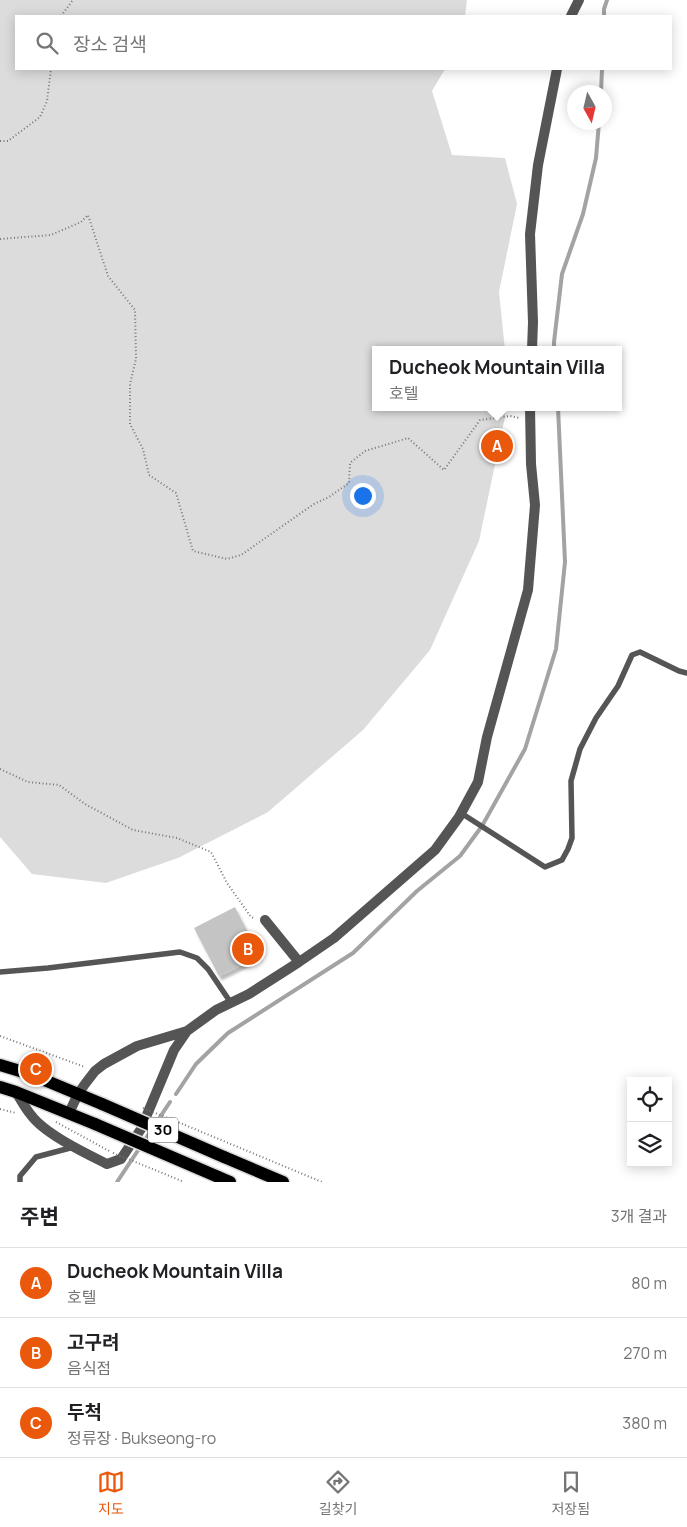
<!DOCTYPE html>
<html lang="ko">
<head>
<meta charset="utf-8">
<style>
	body { margin:0; font-family:Manrope,"Noto Sans KR",sans-serif; background:#f2f2f2; color:#202124 }
	.controls { position:absolute; right:15px; bottom:15px; display:grid; overflow:hidden; border-radius:0px; box-shadow:0 2px 12px #0003 }
	.controls button { width:45px; height:45px; display:grid; place-items:center; padding:0; border:0; border-bottom:1px solid #e0e0e0; background:#fff; color:#202124; font:25px sans-serif }
	.compass { position:absolute; left:567px; top:85px; width:45px; height:45px; border-radius:50%; background:#fff; box-shadow:0 2px 12px #0003; rotate:172deg }
	.you { position:absolute; left:362px; top:495px; width:18px; height:18px; margin:-12px; border:4px solid #fff; border-radius:50%; background:#1a73e8; box-shadow:0 0 0 8px #1a73e833 }
	.badge { display:grid; place-items:center; width:32px; height:32px; border-radius:50%; background:#ea580c; color:#fff; font-size:16px; font-weight:700 }
	.pin { position:absolute; translate:-50% -50%; border:2px solid #fff; box-shadow:0 1px 5px #0006 }
	.popup { position:absolute; left:372px; top:346px; width:250px; height:65px; box-sizing:border-box; display:grid; place-content:center; border-radius:0px; background:#fff; filter:drop-shadow(0 1px 4px #0005); font-size:16px; white-space:nowrap; color:#757577 }
	.popup b { font-size:19px; color:#202124 }
	.popup::after { content:''; position:absolute; left:50%; top:100%; margin-left:-10px; border:10px solid transparent; border-top-color:#fff }
	.list { margin:0; padding:0; list-style:none }
	h2 { display:flex; justify-content:space-between; align-items:center; height:65px; margin:0; padding:0 20px; font-size:21px }
	h2 small { font-size:16px; font-weight:400; color:#757577 }
	.list li { display:grid; grid-template-columns:32px 1fr auto; gap:15px; align-items:center; box-sizing:border-box; height:70px; padding:0 20px; border-top:1px solid #e0e0e0 }
	.list b { display:block; font-size:19px; white-space:nowrap }
	.list p { margin:0; font-size:16px; white-space:nowrap; color:#757577 }
	.list em { font-size:16px; font-style:normal; color:#757577 }
	.icon { flex:none; width:28px; height:28px; fill:none; stroke:currentColor; stroke-width:2; stroke-linecap:round; stroke-linejoin:round }
	.map { position:relative; flex:none; width:687px; height:1182px; overflow:hidden }
	.search { position:absolute; background:#fff; box-shadow:0 2px 12px #0003; left:15px; right:15px; top:15px; height:55px; display:flex; align-items:center; gap:12px; box-sizing:border-box; padding:0 18px; border-radius:0px; color:#757577; font-size:19px }
	.sheet { height:275px; background:#fff }
	nav { display:flex; justify-content:space-around; align-items:center; box-sizing:border-box; height:70px; border-top:1px solid #e0e0e0; background:#fff; font-size:14px; color:#757577 }
	nav a { display:grid; justify-items:center; gap:2px }
	nav .on { color:#ea580c }
	.map>svg:first-child { display:block }
	.green { fill:#dcdcdc }
	.lines { fill:none; stroke-linecap:round; stroke-linejoin:round }
	.stream { stroke:#a3a3a3; stroke-width:4 }
	.building { fill:#c4c4c4; filter:url(#shadow) }
	.primary-casing { stroke:#dbdbdb; stroke-width:15 }
	.path { stroke:#777; stroke-width:2; stroke-dasharray:1 2.5; stroke-linecap:butt }
	.service { stroke:#555; stroke-width:5.5 }
	.minor { stroke:#555; stroke-width:10 }
	.primary { stroke:#000; stroke-width:12 }
	.primary-bridge-casing { stroke:#dbdbdb; stroke-width:15; stroke-linecap:butt }
	.path-bridge { stroke:#777; stroke-width:2; stroke-dasharray:1 2.5; stroke-linecap:butt }
	.primary-bridge { stroke:#000; stroke-width:12 }
	.labels { text-anchor:middle; stroke-width:4; stroke-linejoin:round; paint-order:stroke }
	.shield { fill:#fff; stroke:#4c4c4c; stroke-width:1 }
	.shield-label { font-size:15px; font-weight:bold; fill:#000 }
</style>
</head>
<body>
<div class="map">
<svg width="687" height="1182" viewBox="0 0 687 1182">
	<defs>
		<filter id="shadow"><feDropShadow dx="2.5" dy="4.5" stdDeviation="1" flood-color="#0004"/></filter>
	</defs>
	<rect width="100%" height="100%" fill="#fff"/>
	<path class="green" d="M0,0H467L465,16H16V69H445L432,91L452,155L505,158L517,204L499,292L505,350H376V407H507L479,541L430,650L363,730L268,812L178,858L106,883L32,874L0,837Z"/>
	<g class="lines">
		<path class="stream" d="M604,16V9L607,0
			M601,92L602,69
			M554,350V342L562,274L583,214L596,158L599,122
			M176,1094L196,1064L228,1033L353,953L417,891L460,856L482,826L525,749L556,649L565,562L558,407
			M117,1182L170,1102"/>
	</g>
	<path class="building" d="M235,907L260,956L219,976L194,928Z"/>
	<g class="lines">
		<g class="primary-casing">
			<path id="primary" d="M0,1065L30,1074L102,1104
				M0,1087L16,1092L95,1124
				M224,1157L283,1182
				M216,1176L230,1182"/>
		</g>
		<path class="path" d="M61,16L73,0
			M0,141H8L40,117L47,101L51,69
			M0,239L51,235L81,222L88,215L108,276L135,310L136,359L130,384V424L143,449L149,475L176,493L193,551L227,559L241,555L314,504L329,497L349,483L350,463L365,451L408,438L444,470L480,420L510,416L520,418
			M0,769L28,782L59,785L85,804L133,830L177,838L211,852L227,883L251,917L254,918
			M0,1036L85,1067
			M0,1109L16,1113
			M56,1122L111,1152
			M185,1125L322,1182
			M155,1170L184,1182"/>
		<path class="service" d="M461,813L545,867L562,860L568,849L572,838L571,781L580,749L596,718L618,686L632,655L640,652L679,671L687,673
			M0,972L48,968L180,952L197,958L208,969L231,1003
			M20,1182V1176L36,1157L74,1147"/>
		<path class="minor" d="M571,16L579,0
			M532,350L533,322L530,234L538,165L557,69
			M265,920L299,962L334,938L435,850L459,817L478,782L487,737L528,590L535,505L531,464L530,407
			M16,1092C21,1100 25,1108 31,1115C45,1134 85,1153 107,1164L121,1159L141,1129L174,1050L187,1031L216,1010L249,994L299,962
			M69,1113L78,1094L85,1084L95,1071L104,1064L137,1046L187,1031"/>
		<use href="#primary" class="primary"/>
		<g class="primary-bridge-casing">
			<path id="primary-bridge" d="M102,1104L224,1157
				M95,1124L216,1176"/>
		</g>
		<path class="path-bridge" d="M143,1108L185,1125
			M113,1153L155,1170"/>
		<use href="#primary-bridge" class="primary-bridge"/>
	</g>
	<g class="labels">
		<rect class="shield" x="148" y="1117.5" width="30" height="25" rx="4"/>
		<g class="shield-label">
			<text x="163" y="1135">30</text>
		</g>
	</g>
</svg>
<div class="controls">
<button><svg class="icon" aria-label="locate" viewBox="0 0 24 24"><circle cx="12" cy="12" r="6"/><path d="M12 2v4M12 18v4M2 12h4M18 12h4"/></svg></button>
<button><svg class="icon" aria-label="layers" viewBox="0 0 24 24"><path d="M12 4l9 5-9 5-9-5zM3 14l9 5 9-5"/></svg></button>
</div>
<svg class="compass" viewBox="-18 -18 36 36"><path d="M0-13l5 13h-10z" fill="#e53935"/><path d="M0 13l5-13h-10z" fill="#757577"/></svg>
<div class="you"></div>
<div class="pin badge" style="left:497px;top:446px">A</div>
<div class="popup"><b>Ducheok Mountain Villa</b>호텔</div>
<div class="pin badge" style="left:248px;top:949px">B</div>
<div class="pin badge" style="left:36px;top:1069px">C</div>
<div class="search"><svg class="icon" aria-label="search" viewBox="0 0 24 24"><circle cx="10" cy="10" r="6"/><path d="M15 15l6 6"/></svg>장소 검색</div>
</div>
<section class="sheet">
<h2>주변<small>3개 결과</small></h2>
<ul class="list">
<li><span class="badge">A</span><div><b>Ducheok Mountain Villa</b><p>호텔</p></div><em>80 m</em></li>
<li><span class="badge">B</span><div><b>고구려</b><p>음식점</p></div><em>270 m</em></li>
<li><span class="badge">C</span><div><b>두척</b><p>정류장 · Bukseong-ro</p></div><em>380 m</em></li>
</ul>
</section>
<nav>
<a class="on"><svg class="icon" aria-label="map" viewBox="0 0 24 24"><path d="M3 6l6-2 6 2 6-2v14l-6 2-6-2-6 2zM9 4v14M15 6v14"/></svg>지도</a>
<a><svg class="icon" aria-label="directions" viewBox="0 0 24 24"><path d="M12 3l9 9-9 9-9-9zM9 14v-3h6M13 9l2 2-2 2"/></svg>길찾기</a>
<a><svg class="icon" aria-label="saved" viewBox="0 0 24 24"><path d="M7 4h10v16l-5-4-5 4z"/></svg>저장됨</a>
</nav>
</body>
</html>
